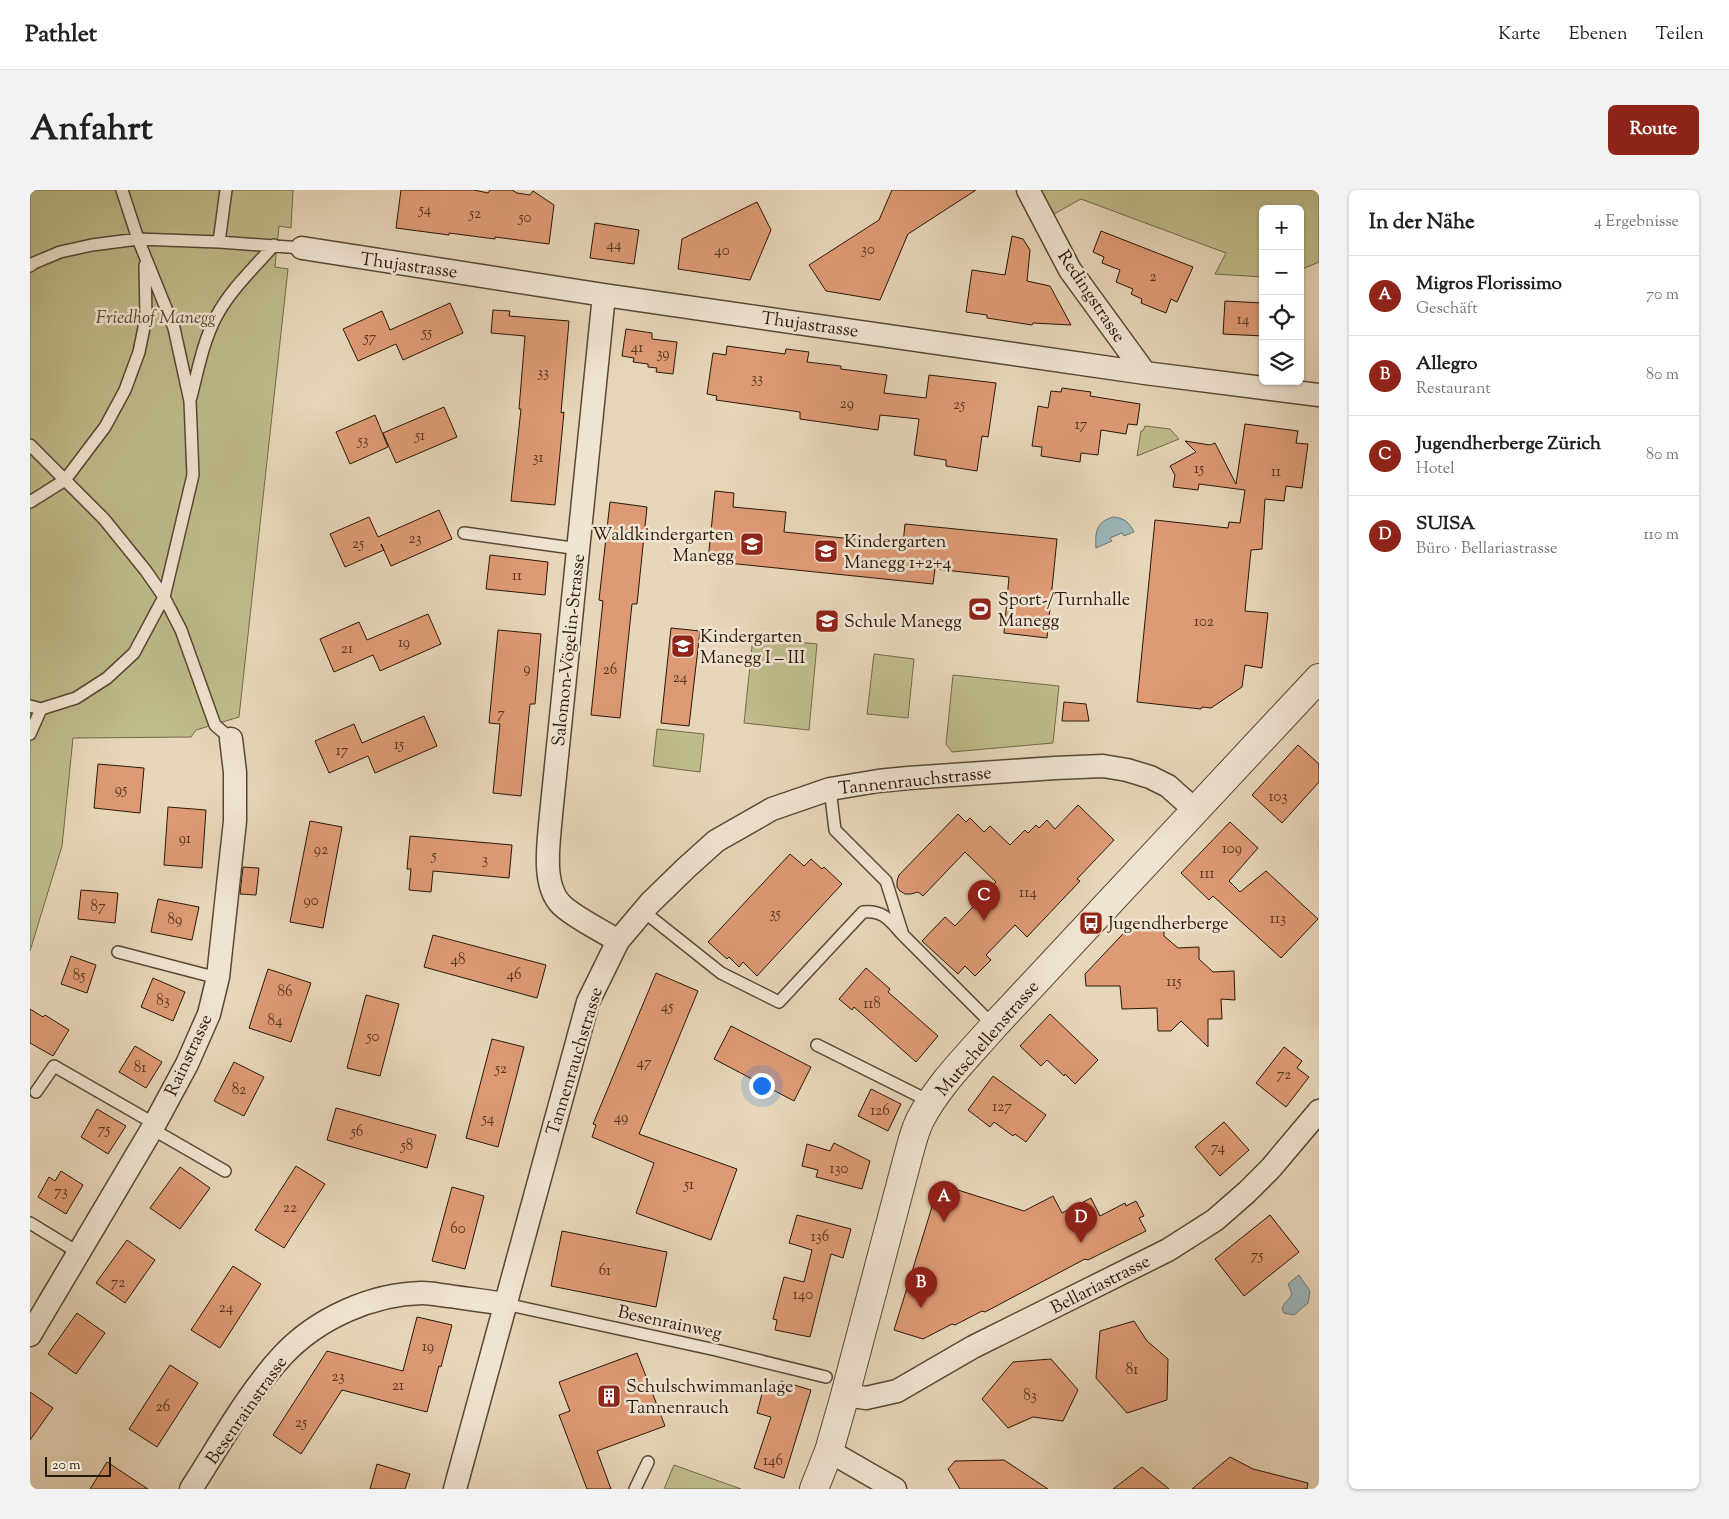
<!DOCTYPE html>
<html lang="de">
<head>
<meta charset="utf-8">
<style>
	body { margin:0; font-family:"Sorts Mill Goudy",serif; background:#f2f2f2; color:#202124 }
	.controls { position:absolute; right:15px; top:15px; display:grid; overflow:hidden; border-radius:8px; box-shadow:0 1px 4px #0004 }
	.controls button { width:45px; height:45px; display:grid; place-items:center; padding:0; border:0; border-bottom:1px solid #e0e0e0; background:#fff; color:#202124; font:25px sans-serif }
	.scale { position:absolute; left:15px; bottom:12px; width:66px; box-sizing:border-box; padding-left:5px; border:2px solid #281808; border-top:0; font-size:14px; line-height:18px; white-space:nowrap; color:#281808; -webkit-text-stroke:4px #efe4d2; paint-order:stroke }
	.you { position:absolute; left:731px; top:895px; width:18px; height:18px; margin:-12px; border:4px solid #fff; border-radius:50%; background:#1a73e8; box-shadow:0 0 0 8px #1a73e833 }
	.badge { display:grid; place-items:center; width:32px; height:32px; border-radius:50%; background:#8f2418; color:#fff; font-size:16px; font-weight:700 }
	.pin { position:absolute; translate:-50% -41px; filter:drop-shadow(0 1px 2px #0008) }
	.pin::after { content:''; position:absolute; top:26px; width:18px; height:15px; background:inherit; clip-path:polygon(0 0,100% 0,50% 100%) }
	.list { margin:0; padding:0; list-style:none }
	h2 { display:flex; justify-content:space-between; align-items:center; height:65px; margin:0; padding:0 20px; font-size:21px }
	h2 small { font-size:16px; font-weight:400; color:#757577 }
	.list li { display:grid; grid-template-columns:32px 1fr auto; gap:15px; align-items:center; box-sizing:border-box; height:80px; padding:0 20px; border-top:1px solid #e0e0e0 }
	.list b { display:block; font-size:19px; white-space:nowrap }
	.list p { margin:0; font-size:16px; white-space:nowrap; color:#757577 }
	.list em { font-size:16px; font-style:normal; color:#757577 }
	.icon { flex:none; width:28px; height:28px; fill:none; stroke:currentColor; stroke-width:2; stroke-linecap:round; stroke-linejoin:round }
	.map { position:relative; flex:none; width:1289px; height:1299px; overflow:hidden; border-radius:8px }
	header { display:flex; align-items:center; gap:30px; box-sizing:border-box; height:70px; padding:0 25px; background:#fff; border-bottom:1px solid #e0e0e0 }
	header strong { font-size:24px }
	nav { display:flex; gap:28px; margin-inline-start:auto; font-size:18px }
	.intro { display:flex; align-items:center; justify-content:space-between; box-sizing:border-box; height:120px; padding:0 30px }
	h1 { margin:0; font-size:35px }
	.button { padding:12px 22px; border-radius:8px; background:#8f2418; color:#fff; font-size:18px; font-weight:700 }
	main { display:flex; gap:30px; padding:0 30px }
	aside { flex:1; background:#fff; border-radius:8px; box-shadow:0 1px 4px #0004 }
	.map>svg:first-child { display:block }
	.green { fill:#bebc8a; stroke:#736a49 }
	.water { fill:#9cb6ba; stroke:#6e7773 }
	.building { fill:#de9a75; stroke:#281808 }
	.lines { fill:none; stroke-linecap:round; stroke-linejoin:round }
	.service-casing { stroke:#584834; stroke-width:14 }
	.minor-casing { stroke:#584834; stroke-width:25 }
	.tertiary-casing { stroke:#584834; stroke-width:30 }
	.service { stroke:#efe4d2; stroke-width:11 }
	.minor { stroke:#efe4d2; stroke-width:22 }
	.tertiary { stroke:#efe4d2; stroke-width:28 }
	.labels { text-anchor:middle; stroke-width:5; stroke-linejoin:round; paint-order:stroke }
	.number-label { font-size:15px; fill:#563823 }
	.street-label { font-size:18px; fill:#281808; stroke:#efe4d2 }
	.park-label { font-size:18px; font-style:italic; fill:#55492f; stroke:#efe4d2 }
	.poi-label { font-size:18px; fill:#281808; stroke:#efe4d2; text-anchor:start }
</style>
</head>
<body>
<header>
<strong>Pathlet</strong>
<nav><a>Karte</a><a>Ebenen</a><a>Teilen</a></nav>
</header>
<div class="intro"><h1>Anfahrt</h1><a class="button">Route</a></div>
<main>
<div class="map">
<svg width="1289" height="1299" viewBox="0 0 1289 1299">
	<rect width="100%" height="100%" fill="#e7d6b9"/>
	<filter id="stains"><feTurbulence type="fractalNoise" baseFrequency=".004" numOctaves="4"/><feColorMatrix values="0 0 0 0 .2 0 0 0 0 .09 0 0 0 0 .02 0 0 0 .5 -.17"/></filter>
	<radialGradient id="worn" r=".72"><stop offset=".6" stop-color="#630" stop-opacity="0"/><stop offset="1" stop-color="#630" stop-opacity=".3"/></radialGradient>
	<path class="green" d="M0,0H263L261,38L249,36L245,77L258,79L209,527L166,540L161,547L43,548L32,656L0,761Z
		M1011,0H1289V72L1270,80V19H1233V87L1185,84L1196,63L1051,9L1024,24Z
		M1115,236L1140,239L1149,249L1107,266L1111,241H1113Z
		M723,447L787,454L779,540L714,533Z
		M844,464L884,469L878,528L837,524Z
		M923,485L1029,496L1023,553L922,562L916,554Z
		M627,539L674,544L670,582L623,576Z
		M644,1275L711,1299H634Z"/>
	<path class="water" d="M1083,327C1094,328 1099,332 1104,342L1094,346L1092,343L1080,348L1082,351L1066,358C1065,342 1066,332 1083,327Z
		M1269,1085L1280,1101L1278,1113L1264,1125L1254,1123L1252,1119C1254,1112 1259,1110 1262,1104L1258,1094Z"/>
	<path class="building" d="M371,0H444L458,3L460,0H482L487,3L500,5L503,1L524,15L519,54L465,47V49L419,43V45L366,38Z
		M862,0H946L878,44L850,110L796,101L779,75L849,30Z
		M727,12L741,40L720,90L648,79L652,49Z
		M565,33L609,40L604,74L560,68Z
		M1071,41L1163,77L1147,112L1141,109L1136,123L1111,113L1112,109L1101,104L1103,99L1086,92L1090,80L1072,73L1074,67L1063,62Z
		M982,46L993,49L1000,60L997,91L1020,96L1041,135L1003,133L1002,135L957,128V125L936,122L942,80L975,85Z
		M1195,111L1233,113V146L1193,144Z
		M420,113L433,143L373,170L366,154L328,171L313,139L352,121L360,140Z
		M463,120L480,121L479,126L539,131L531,223L534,222L525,315L481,311L491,219H489L495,146L461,143Z
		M596,139L622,143V149L647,152L643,184L626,182L627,178L618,177V174L603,172L604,168L592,166Z
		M697,156L755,164L756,159L779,162L777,172L811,176V179L857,185L854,203L896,208L899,185L966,193L958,247L952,246L947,281L916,276V270L884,265L889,229L850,225L848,240L770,229V222L686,210L687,206L677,204L683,163L696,165Z
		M1032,198L1061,202L1060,206L1110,214L1107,235L1098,234L1096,244L1071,240L1068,265L1051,263L1050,272L1011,266L1012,257L1002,256L1008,216L1018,218L1021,201L1031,202Z
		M414,217L427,247L366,273L353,243Z
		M345,225L358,257L320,274L306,242Z
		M1215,234L1268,241L1266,253L1278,254L1272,298L1256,296L1254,311L1235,309L1232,359L1221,360L1215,421L1238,423L1232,478L1215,475L1212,497L1181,518L1172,517L1171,519L1107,512L1125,330L1198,338L1199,332L1210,333L1215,300L1169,294L1168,300L1143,297L1145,285L1140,276L1166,262L1155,251L1180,255L1185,253L1206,294Z
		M685,301L704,303L703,317L756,322L754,342L873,354L875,334L1027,349L1017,448L974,443L979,387L905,379L903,394L678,371Z
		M580,312L617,317L607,414H602L590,528L561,525L573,411L569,410Z
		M409,320L422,349L361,376L351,354L354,360L315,377L300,344L339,327L348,347Z
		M460,365L518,372L515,405L456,399Z
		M398,424L411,454L350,481L343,465L304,482L290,449L329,432L337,450Z
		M641,438L670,441L659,536L631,533Z
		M468,440L511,444L505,514H500L491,606L463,603L470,534L459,533Z
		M1034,512L1056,514L1059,531H1032Z
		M394,526L407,556L345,583L338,566L299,583L285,551L324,534L332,553Z
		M1268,555L1289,574V592L1252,633L1222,605Z
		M68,574L114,578L110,623L64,618Z
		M1048,615L1084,650L1047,689L1050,691L997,747L985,735L956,765L961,770L945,786L935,776L928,784L892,751L915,727L925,736L966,692L935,662L893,706L888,702L881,704H875L870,701L867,697V691L869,685L928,624L936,632L940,628L954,642L960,636L980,655L995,640L998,643L1006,635L1009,638L1017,630L1025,639Z
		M138,617L176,620L172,678L134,675Z
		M280,631L312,637L293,738L260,732Z
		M1200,632L1228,658L1199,691L1210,702L1236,681L1288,729L1251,768L1183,706L1179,710L1151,683Z
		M380,646L482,655L479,688L403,681L401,702L379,700L381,679H377Z
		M760,664L774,676L781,669L792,679L794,677L812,694L727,786L713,772L709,777L699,767L697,769L678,752Z
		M213,677L229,678L226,705L210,704Z
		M51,700L88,703L85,733L48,729Z
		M128,709L169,717L162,750L121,742Z
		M1107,729L1113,735L1134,734V746L1148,758L1169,757V769L1183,782L1204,781L1205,810L1191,809L1192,829H1178V857L1151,831L1141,841H1128L1127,818L1092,819L1090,796H1056L1055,784Z
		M403,745L516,775L507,808L394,777Z
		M41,766L66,775L57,803L31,794Z
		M836,778L860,799L858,802L908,846L886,872L824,817L822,820L809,809Z
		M238,779L281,793L261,852L219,838Z
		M626,783L668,801L609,944L707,979L681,1050L606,1023L624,973L562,947L566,935L563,934Z
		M123,788L155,802L143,831L111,817Z
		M336,805L369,814L350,886L317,878Z
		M0,819L13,827L15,825L39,840L23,866L0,853Z
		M1020,824L1068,870L1045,894L1035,884L1034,886L1017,870L1011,876L990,856Z
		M701,836L781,877L764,911L684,869Z
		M462,849L494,857L468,957L436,948Z
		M105,856L132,872L116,898L89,882Z
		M1254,857L1272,871L1267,878L1279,887L1256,917L1226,893Z
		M204,872L234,887L214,926L184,911Z
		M963,886L1016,925L996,952L985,944L983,946L964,932L960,937L938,920Z
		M841,899L871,914L858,941L828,926Z
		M306,918L406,945L397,978L297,950Z
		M67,919L96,936L78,964L51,947Z
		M1194,932L1219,960L1190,986L1165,957Z
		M804,953L840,971L832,999L786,987L788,980L772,976L777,954L800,961Z
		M266,976L295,994L254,1058L225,1040Z
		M150,977L180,998L150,1039L120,1018Z
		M31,981L53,995L36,1024L8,1007L19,987L25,991Z
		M909,994L994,1021L1023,1006L1032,1023L1061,1008L1070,1026L1095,1013L1096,1016L1106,1011L1114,1026L1109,1028L1116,1041L1058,1070L1055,1069L955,1122L952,1121L925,1135L922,1134L893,1149L864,1140Z
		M422,997L454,1006L435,1079L402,1071Z
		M767,1025L821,1039L813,1068L801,1064L780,1147L745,1140L747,1130L743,1129L754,1087L774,1092L782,1060L759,1053Z
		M1240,1025L1269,1062L1214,1106L1185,1069Z
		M532,1041L637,1062L626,1117L521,1096Z
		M97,1050L125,1070L95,1113L66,1093Z
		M203,1076L231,1094L190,1158L161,1140Z
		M47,1123L75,1143L46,1184L18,1164Z
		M387,1127L422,1135L411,1177L409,1176L397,1222L312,1200L271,1264L243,1245L297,1161L373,1181Z
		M1104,1131L1117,1151L1138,1169L1137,1210L1097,1223L1066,1188L1070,1141Z
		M607,1163L635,1236L567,1261L581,1299H557L529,1225L540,1221L529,1192Z
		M1021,1169L1048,1200L1033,1231L1003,1227L978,1238L952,1209L983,1172Z
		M140,1175L168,1193L127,1257L99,1239Z
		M751,1191L781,1200L754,1288L724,1278L741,1227L727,1223L734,1196L748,1200Z
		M0,1202L23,1218L0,1250Z
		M1200,1267L1223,1279L1278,1293L1277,1299H1162Z
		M974,1270L1018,1299H930L918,1279L925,1271Z
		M77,1272L118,1299H60Z
		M347,1274L380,1284L375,1299H340Z
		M1112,1277L1139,1299H1083Z"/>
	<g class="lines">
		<g class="service-casing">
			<path id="service" d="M189,52L196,0
				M0,76L4,73L30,62L62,55L108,49L189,52L272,58
				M161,207C168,180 173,152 186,127C200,100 224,78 244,55
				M0,255L74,329L116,381L134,407L151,440L185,535L201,549
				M0,312L35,290L75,237L95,200L109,162L116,128L115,75
				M434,343L549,359
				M0,516L11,519L46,508L77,488L104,463L134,407L163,285L160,211L144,138L108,49L92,0
				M0,544L11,519
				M800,599L805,640L856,691L873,745L964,836
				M613,721L691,783L749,812L833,722C854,720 860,731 873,745
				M88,762L176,785L188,787
				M787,855L901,912
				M6,902L24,876L125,934
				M122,939L195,981
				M0,1033L49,1063
				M475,1114L686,1160L796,1187
				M605,1299L618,1272"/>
		</g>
		<g class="minor-casing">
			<path id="minor" d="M998,0L1040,80L1115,183
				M272,58L574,105L1115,183L1289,205
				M574,105L521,625C519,652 510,699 535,718C551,731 571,740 588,751
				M0,1145L122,939L157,874L179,824L188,787L205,631V582L201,549
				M815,1205L836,1208L867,1201L943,1157L1138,1060L1185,1030L1217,1002L1241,978L1289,921
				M799,1261L865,1299
				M161,1299C190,1254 217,1204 253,1165C288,1128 342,1104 392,1103C401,1103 410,1105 419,1106C438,1109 457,1111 475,1114
				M425,1299L558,812L588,751L620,713L656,678L686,651L742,619L800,599L848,591L878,588L1025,578L1073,576L1097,580L1120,587L1138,596L1166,621"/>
		</g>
		<g class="tertiary-casing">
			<path id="tertiary" d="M784,1299L799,1261L815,1205L879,963C882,952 885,940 890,930C908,895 938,866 964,836L1289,488"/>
		</g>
		<use href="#service" class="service"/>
		<use href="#minor" class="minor"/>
		<use href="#tertiary" class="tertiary"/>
	</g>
	<defs>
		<g id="school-square" transform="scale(1.25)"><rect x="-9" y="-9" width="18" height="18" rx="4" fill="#8f2418" stroke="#efe4d2"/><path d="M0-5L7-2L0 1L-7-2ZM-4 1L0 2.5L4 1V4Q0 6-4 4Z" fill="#fff"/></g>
		<g id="stadium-square" transform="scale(1.25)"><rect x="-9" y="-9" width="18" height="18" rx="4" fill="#8f2418" stroke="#efe4d2"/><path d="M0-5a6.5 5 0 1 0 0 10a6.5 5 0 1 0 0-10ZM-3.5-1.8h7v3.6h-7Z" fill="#fff"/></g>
		<g id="bus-square" transform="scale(1.25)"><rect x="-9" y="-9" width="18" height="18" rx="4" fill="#8f2418" stroke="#efe4d2"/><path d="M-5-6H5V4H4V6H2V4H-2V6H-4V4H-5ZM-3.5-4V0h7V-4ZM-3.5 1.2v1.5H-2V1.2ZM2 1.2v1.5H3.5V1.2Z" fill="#fff"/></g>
		<g id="building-square" transform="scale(1.25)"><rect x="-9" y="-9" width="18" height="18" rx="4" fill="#8f2418" stroke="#efe4d2"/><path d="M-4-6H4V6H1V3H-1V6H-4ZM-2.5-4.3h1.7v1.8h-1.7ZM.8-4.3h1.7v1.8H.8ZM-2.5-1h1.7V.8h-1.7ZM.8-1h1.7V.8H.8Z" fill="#fff"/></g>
	</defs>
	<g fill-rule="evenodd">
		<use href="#school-square" x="722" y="354"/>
		<use href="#school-square" x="796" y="361"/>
		<use href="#stadium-square" x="950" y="419"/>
		<use href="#school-square" x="797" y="431"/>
		<use href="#school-square" x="653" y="456"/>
		<use href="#bus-square" x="1061" y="733"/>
		<use href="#building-square" x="579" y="1206"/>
	</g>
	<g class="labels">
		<g class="number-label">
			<text x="395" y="24">54</text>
			<text x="445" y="28">52</text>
			<text x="495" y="32">50</text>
			<text x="584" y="59">44</text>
			<text x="838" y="64">30</text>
			<text x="692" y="65">40</text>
			<text x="1123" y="91">2</text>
			<text x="1213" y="134">14</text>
			<text x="397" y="147">55</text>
			<text x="340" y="152">57</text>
			<text x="607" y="162">41</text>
			<text x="633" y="168">39</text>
			<text x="513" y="187">33</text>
			<text x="727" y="193">33</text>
			<text x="817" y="218">29</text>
			<text x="929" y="219">25</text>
			<text x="1051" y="239">17</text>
			<text x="390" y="250">51</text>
			<text x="333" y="255">53</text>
			<text x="508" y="272">31</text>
			<text x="1169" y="283">15</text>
			<text x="1246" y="286">11</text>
			<text x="385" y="353">23</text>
			<text x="328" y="358">25</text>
			<text x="487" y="390">11</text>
			<text x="1174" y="436">102</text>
			<text x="374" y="457">19</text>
			<text x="317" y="463">21</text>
			<text x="497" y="483">9</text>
			<text x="580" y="484">26</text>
			<text x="650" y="492">24</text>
			<text x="471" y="528">7</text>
			<text x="369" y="559">15</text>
			<text x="312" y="565">17</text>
			<text x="91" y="604">95</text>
			<text x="1248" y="611">103</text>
			<text x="155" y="653">91</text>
			<text x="1202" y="663">109</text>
			<text x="291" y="664">92</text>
			<text x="404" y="670">5</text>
			<text x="455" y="674">3</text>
			<text x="1177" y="688">111</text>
			<text x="998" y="707">114</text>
			<text x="281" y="715">90</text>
			<text x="68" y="721">87</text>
			<text x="745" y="728">35</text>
			<text x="1248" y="733">113</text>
			<text x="145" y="734">89</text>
			<text x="428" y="774">48</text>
			<text x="484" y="789">46</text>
			<text x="49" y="790">85</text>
			<text x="1144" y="796">115</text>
			<text x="255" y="806">86</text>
			<text x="133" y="815">83</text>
			<text x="842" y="818">118</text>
			<text x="637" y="821">45</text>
			<text x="245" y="835">84</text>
			<text x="343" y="851">50</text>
			<text x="614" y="877">47</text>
			<text x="110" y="882">81</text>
			<text x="471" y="883">52</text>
			<text x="1254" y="889">72</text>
			<text x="209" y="904">82</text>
			<text x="972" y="921">127</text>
			<text x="850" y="925">126</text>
			<text x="591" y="932">49</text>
			<text x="458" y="933">54</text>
			<text x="74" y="944">75</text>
			<text x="327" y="946">56</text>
			<text x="377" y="960">58</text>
			<text x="1188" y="962">74</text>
			<text x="809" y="983">130</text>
			<text x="659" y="999">51</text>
			<text x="31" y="1006">73</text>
			<text x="260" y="1022">22</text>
			<text x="428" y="1043">60</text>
			<text x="790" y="1051">136</text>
			<text x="1227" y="1070">75</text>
			<text x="575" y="1085">61</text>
			<text x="88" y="1097">72</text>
			<text x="773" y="1109">140</text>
			<text x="196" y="1122">24</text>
			<text x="398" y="1161">19</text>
			<text x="1102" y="1184">81</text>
			<text x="308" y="1191">23</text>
			<text x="368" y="1200">21</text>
			<text x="1000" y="1210">83</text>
			<text x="133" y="1221">26</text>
			<text x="271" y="1237">25</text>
			<text x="743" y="1275">146</text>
		</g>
		<g class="street-label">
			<text transform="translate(379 75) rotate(8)" y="6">Thujastrasse</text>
			<text transform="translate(1062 106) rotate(56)" y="6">Redingstrasse</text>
			<text transform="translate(780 134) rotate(8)" y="6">Thujastrasse</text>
			<text transform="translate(538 460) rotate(-84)" y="6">Salomon-Vögelin-Strasse</text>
			<text transform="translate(885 590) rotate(-6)" y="6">Tannenrauchstrasse</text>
			<text transform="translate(957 848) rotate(-49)" y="6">Mutschellenstrasse</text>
			<text transform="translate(158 865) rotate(-65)" y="6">Rainstrasse</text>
			<text transform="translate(544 871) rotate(-73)" y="6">Tannenrauchstrasse</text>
			<text transform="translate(1070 1094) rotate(-27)" y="6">Bellariastrasse</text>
			<text transform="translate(640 1132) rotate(12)" y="6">Besenrainweg</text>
			<text transform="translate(216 1220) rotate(-55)" y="6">Besenrainstrasse</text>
		</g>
		<g class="park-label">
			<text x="126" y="133">Friedhof Manegg</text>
		</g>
		<g class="poi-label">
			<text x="704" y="350" text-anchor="end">Waldkindergarten<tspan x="704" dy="21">Manegg</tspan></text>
			<text x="814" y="357">Kindergarten<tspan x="814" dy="21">Manegg 1+2+4</tspan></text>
			<text x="968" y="415">Sport-/Turnhalle<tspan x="968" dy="21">Manegg</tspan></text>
			<text x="814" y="437">Schule Manegg</text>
			<text x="670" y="452">Kindergarten<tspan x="670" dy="21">Manegg I – III</tspan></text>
			<text x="1078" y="739">Jugendherberge</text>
			<text x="596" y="1202">Schulschwimmanlage<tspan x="596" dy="21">Tannenrauch</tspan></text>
		</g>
	</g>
	<rect width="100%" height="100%" filter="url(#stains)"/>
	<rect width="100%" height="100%" fill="url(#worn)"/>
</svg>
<div class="controls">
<button>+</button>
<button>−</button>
<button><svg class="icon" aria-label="locate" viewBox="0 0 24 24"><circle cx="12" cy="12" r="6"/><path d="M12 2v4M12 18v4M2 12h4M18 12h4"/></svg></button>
<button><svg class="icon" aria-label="layers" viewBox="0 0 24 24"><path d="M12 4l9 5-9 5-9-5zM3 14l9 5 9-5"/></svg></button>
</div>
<div class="scale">20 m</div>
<div class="you"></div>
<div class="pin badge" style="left:914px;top:1032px">A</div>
<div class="pin badge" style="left:891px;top:1118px">B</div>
<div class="pin badge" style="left:954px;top:731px">C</div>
<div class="pin badge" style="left:1051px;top:1053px">D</div>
</div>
<aside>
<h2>In der Nähe<small>4 Ergebnisse</small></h2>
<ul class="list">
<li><span class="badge">A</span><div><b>Migros Florissimo</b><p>Geschäft</p></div><em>70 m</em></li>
<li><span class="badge">B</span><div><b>Allegro</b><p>Restaurant</p></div><em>80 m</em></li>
<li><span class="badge">C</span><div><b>Jugendherberge Zürich</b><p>Hotel</p></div><em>80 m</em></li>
<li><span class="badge">D</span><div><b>SUISA</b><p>Büro · Bellariastrasse</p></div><em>110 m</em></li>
</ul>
</aside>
</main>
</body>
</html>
